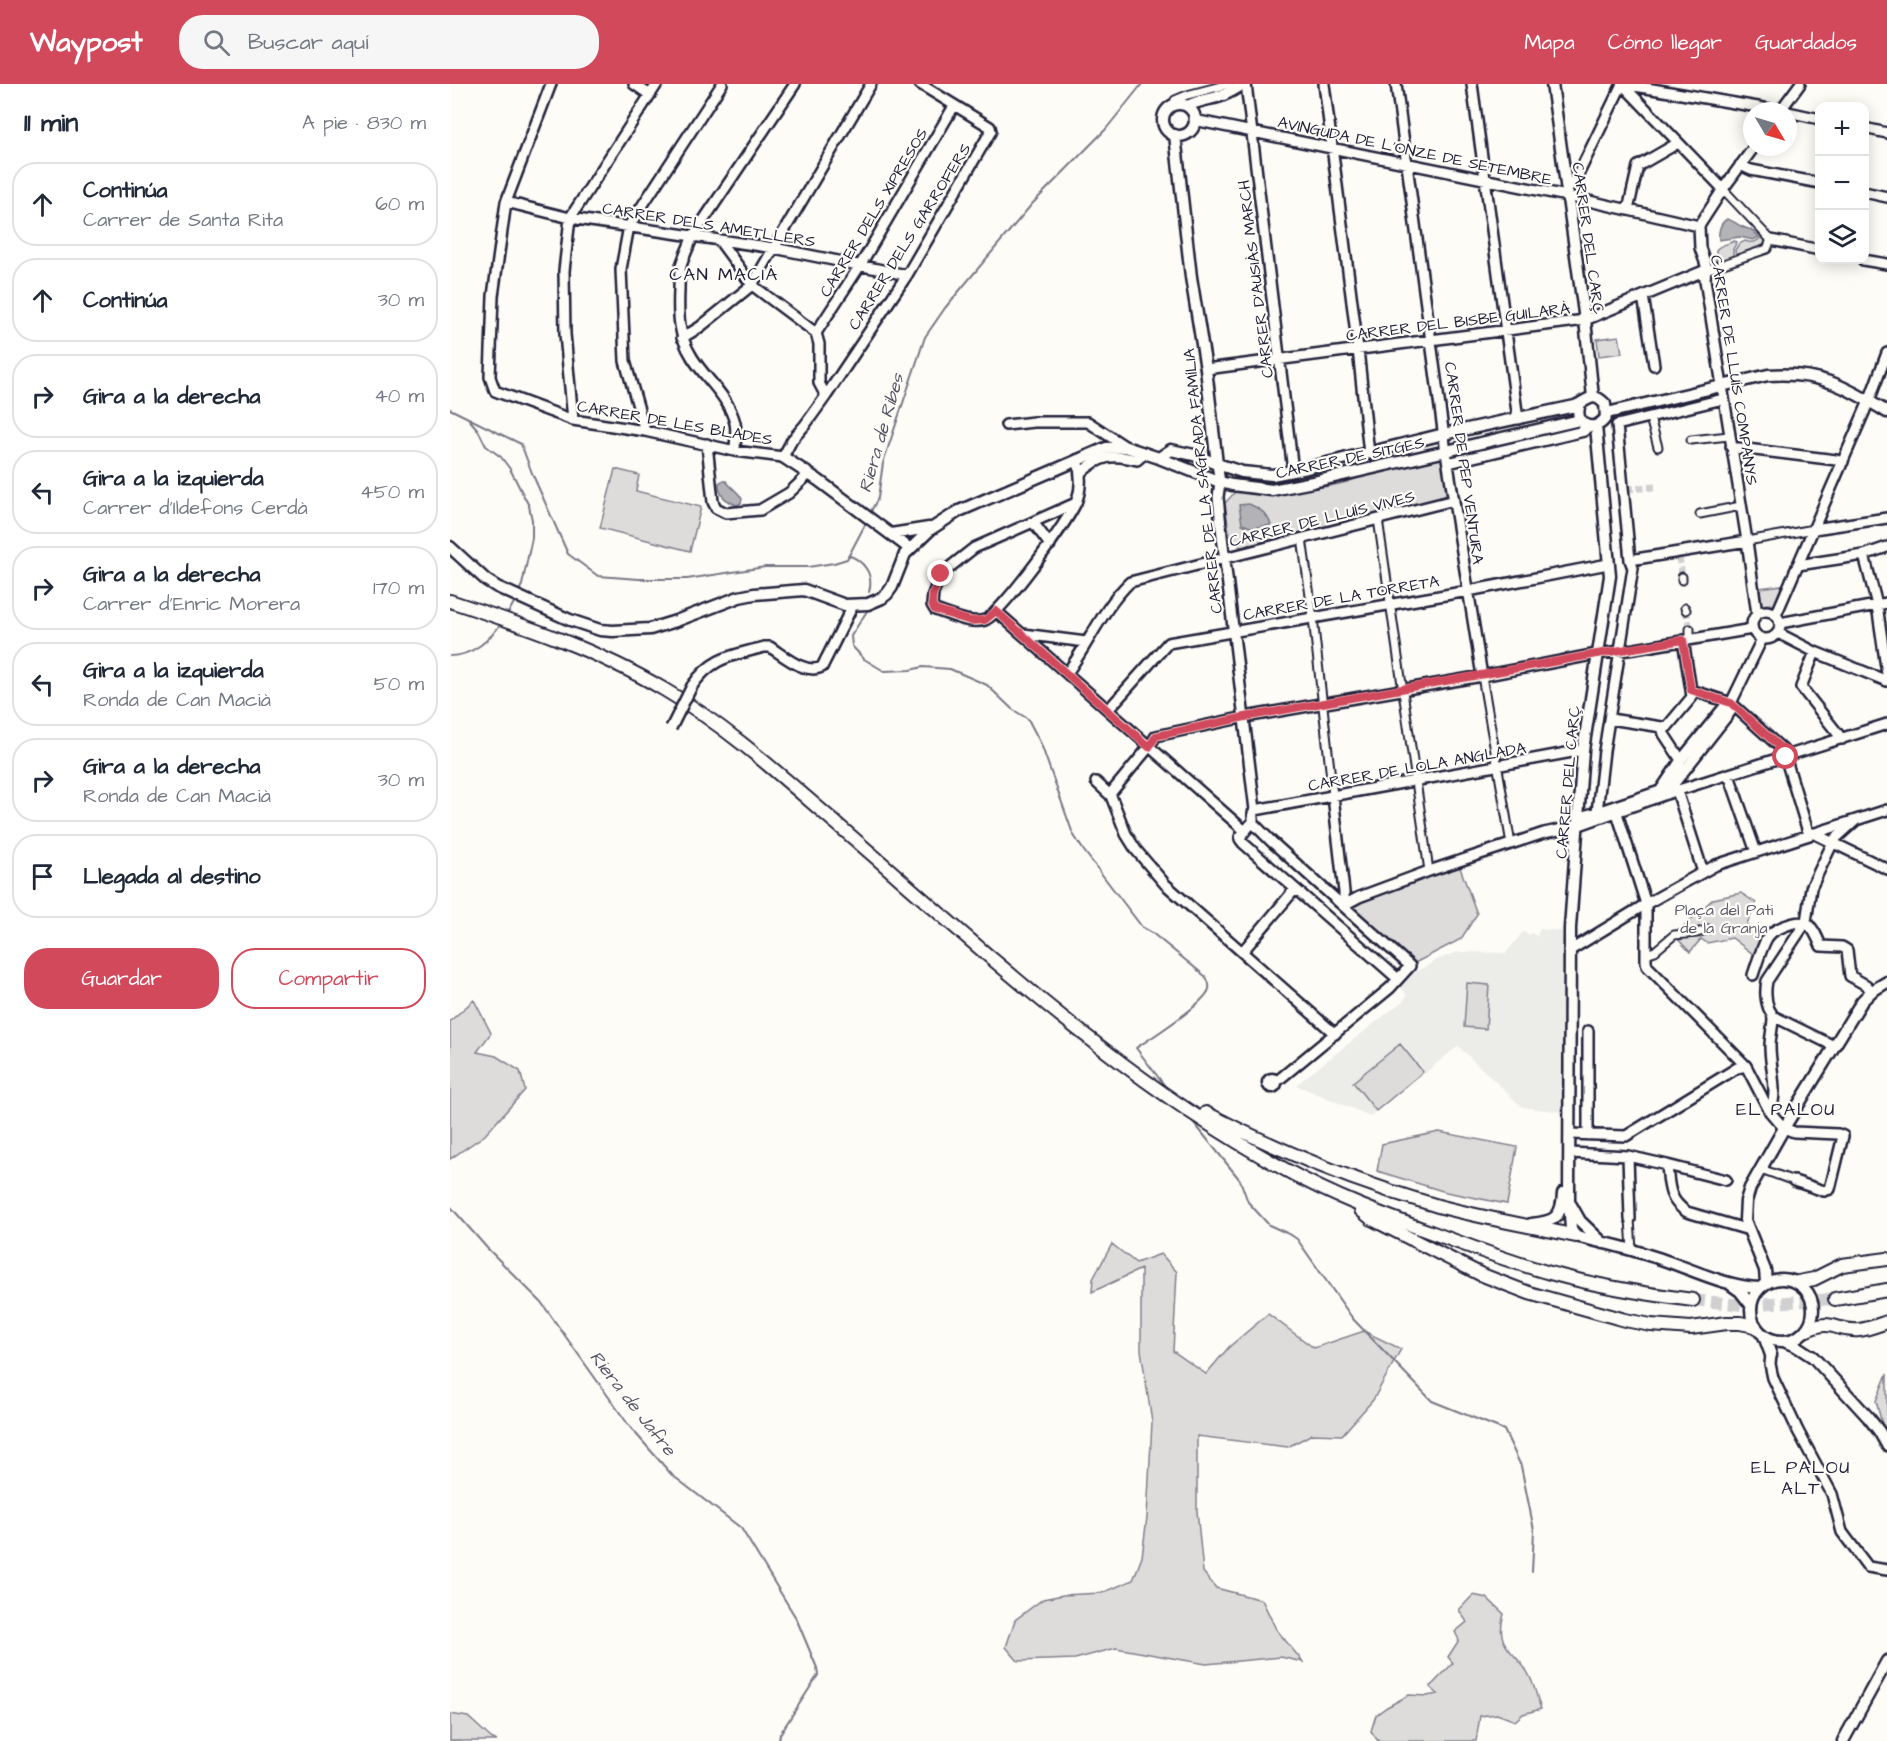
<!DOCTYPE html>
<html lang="es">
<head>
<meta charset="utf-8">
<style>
	body { margin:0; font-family:"Architects Daughter",sans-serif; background:#f6f6f7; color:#1f2937 }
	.controls { position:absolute; right:18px; top:18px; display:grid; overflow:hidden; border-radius:12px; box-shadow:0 3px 15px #0003 }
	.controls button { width:54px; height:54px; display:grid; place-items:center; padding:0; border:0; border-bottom:2px solid #e0e1e3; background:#fff; color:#1f2937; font:30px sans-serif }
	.compass { position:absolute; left:1293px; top:18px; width:54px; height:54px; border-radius:50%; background:#fff; box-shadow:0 3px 15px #0003; rotate:128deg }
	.stop { position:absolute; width:18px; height:18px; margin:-14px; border:4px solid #d1495b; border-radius:50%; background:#fff }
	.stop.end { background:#d1495b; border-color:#fff; box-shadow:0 2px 6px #0008 }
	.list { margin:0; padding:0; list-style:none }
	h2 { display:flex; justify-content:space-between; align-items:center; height:78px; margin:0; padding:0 24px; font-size:26px }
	h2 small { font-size:20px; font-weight:400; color:#747a83 }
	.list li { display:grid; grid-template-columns:39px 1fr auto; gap:18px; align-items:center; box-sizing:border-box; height:84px; margin:0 12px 12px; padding:0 12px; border:2px solid #e0e1e3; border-radius:24px }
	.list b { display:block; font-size:22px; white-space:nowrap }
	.list p { margin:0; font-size:20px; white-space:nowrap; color:#747a83 }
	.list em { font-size:20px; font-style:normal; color:#747a83 }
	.actions { display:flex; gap:12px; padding:18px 24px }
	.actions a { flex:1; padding:14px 0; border:2px solid #d1495b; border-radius:24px; text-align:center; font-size:21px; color:#d1495b }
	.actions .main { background:#d1495b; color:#fff }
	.icon { flex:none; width:33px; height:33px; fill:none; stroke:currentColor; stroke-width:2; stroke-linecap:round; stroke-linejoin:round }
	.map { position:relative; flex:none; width:1437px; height:1657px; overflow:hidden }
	header { display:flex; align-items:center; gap:36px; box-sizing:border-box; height:84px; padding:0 30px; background:#d1495b; color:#fff }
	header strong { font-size:28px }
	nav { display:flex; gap:33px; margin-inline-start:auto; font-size:21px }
	.search { width:420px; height:54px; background:#f6f6f7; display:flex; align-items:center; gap:15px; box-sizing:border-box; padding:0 21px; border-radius:24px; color:#747a83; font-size:22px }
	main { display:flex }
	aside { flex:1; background:#fff }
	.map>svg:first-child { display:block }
	.built { fill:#ecece9 }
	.green { fill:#dddcdb; stroke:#807f8b; stroke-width:1.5 }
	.water { fill:#b2b2b7; stroke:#787885; stroke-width:1.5 }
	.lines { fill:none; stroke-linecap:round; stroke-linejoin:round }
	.stream { stroke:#787885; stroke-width:2 }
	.pedestrian-tunnel { stroke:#d1d0d1; stroke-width:7; stroke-dasharray:7 3.5; stroke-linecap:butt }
	.secondary-tunnel { stroke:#d1d0d1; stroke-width:12; stroke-dasharray:12 6; stroke-linecap:butt }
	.pedestrian-casing { stroke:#22223b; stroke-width:11 }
	.minor-casing { stroke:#22223b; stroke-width:14 }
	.tertiary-casing { stroke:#22223b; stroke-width:15 }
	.secondary-casing { stroke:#22223b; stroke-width:16 }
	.pedestrian { stroke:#fdfcf7; stroke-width:7 }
	.minor { stroke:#fdfcf7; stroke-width:9 }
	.tertiary { stroke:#fdfcf7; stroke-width:10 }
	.secondary { stroke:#fdfcf7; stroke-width:12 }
	.minor-bridge-casing { stroke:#22223b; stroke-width:14; stroke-linecap:butt }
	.minor-bridge { stroke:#fdfcf7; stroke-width:9 }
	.route { stroke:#d1495b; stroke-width:8 }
	.labels { text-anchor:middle; stroke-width:4.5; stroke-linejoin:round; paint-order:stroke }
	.street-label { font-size:16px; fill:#22223b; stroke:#fdfcf7 }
	.park-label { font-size:16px; fill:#5a5a6b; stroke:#fdfcf7 }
	.neighbourhood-label { font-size:18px; letter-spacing:1.5px; fill:#22223b; stroke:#fdfcf7 }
	.water-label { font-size:18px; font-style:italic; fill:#545466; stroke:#fdfcf7 }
</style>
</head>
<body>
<header>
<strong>Waypost</strong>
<div class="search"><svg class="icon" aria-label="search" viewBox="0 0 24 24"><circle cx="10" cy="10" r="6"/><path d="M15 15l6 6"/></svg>Buscar aquí</div>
<nav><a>Mapa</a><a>Cómo llegar</a><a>Guardados</a></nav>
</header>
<main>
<aside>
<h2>11 min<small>A pie · 830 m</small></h2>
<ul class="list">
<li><svg class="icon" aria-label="ahead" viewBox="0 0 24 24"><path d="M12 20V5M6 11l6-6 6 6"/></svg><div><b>Continúa</b><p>Carrer de Santa Rita</p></div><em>60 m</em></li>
<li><svg class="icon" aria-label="ahead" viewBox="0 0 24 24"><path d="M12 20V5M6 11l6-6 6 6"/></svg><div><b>Continúa</b></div><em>30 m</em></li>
<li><svg class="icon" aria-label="right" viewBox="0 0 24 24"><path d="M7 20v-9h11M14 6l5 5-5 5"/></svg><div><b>Gira a la derecha</b></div><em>40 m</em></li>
<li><svg class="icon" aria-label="left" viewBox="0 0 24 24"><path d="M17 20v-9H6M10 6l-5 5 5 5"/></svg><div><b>Gira a la izquierda</b><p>Carrer d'Ildefons Cerdà</p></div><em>450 m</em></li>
<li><svg class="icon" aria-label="right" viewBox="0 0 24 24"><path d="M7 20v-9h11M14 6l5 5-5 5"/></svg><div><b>Gira a la derecha</b><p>Carrer d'Enric Morera</p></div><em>170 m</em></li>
<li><svg class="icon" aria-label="left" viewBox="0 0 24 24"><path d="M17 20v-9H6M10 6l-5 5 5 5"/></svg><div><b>Gira a la izquierda</b><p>Ronda de Can Macià</p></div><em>50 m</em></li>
<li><svg class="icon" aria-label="right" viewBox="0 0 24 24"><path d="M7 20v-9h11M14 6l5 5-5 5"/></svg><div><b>Gira a la derecha</b><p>Ronda de Can Macià</p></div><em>30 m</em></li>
<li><svg class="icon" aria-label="arrive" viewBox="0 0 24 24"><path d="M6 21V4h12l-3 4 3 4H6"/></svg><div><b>Llegada al destino</b></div></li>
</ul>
<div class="actions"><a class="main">Guardar</a><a>Compartir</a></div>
</aside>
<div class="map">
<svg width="1437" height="1657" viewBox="0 0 1437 1657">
	<rect width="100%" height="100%" fill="#fdfcf7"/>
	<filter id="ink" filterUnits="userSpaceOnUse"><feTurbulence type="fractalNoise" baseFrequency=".0167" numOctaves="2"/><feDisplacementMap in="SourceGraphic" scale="12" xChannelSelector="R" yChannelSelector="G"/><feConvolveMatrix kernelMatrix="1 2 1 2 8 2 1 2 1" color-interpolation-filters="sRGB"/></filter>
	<g filter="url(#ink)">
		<path class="built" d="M1090,845L1120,848V1029L1072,1023L1008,962L974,990L972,988L920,1032L846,1001L954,916L957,911L950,903L962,890L991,874L1008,868L1056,869L1073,848L1080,851L1081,849L1087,852Z"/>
		<path class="green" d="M1312,152L1316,155L1313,164L1286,175L1285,166L1289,160L1295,157C1303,160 1307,158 1312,152Z
			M1284,157L1287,158L1283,165V176L1266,181V166C1270,160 1277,161 1284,157Z
			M1169,252L1172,269L1149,272L1147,255Z
			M1129,340L1134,344L1000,377L999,371Z
			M994,372L1002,414L791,463L780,456L775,419L787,406L812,410L880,402L897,398L921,389Z
			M165,385L189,391L186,407L251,423L240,467L150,444Z
			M1332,501L1324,521L1319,520L1311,521L1310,504Z
			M1008,778L1027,830L1011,855L959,882L894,821Z
			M1291,809L1306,819L1297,840L1317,854L1307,873L1282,854L1257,859L1251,855L1240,868L1224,851L1263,815Z
			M1017,899L1039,901L1036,945L1014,943Z
			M24,916L41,949L27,968L46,972L70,987L75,1006L35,1051L0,1075V937Z
			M950,960L973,988L926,1027L903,998Z
			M989,1048L1067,1063L1057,1120L996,1108L927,1087L932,1060Z
			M662,1160L686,1179L711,1170L727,1188L723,1267L756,1290L779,1263L818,1230L864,1264L914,1247L951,1265L923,1316L892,1351L862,1350L838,1363L747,1352V1427L753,1488L766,1504L812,1516L826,1545L853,1578L831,1573L756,1580L666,1564L625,1575L568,1577L556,1563L565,1536L593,1515L613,1511L652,1509L683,1496L692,1473L697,1433L702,1338L691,1266V1185L642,1208L643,1195Z
			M1437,1290V1349L1432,1340L1426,1317Z
			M1023,1511L1037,1514L1054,1530C1043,1565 1069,1568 1080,1593C1085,1603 1087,1614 1091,1625L1073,1630L1065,1637L1047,1630L1030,1632L1026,1657H928L921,1647L926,1631L937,1623L959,1611L977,1612L988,1610L980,1603L1003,1579L998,1573L1009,1556L1005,1548L1017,1538L1009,1526Z
			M0,1630L18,1633L41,1654L47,1657H0Z"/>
		<path class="water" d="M1277,135C1284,137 1285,139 1291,142C1301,148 1298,141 1309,153L1303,156L1290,153L1269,156C1268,148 1270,139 1277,135Z
			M272,397H276C281,404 289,408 292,415L291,419L287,421C277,418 268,411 269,399Z
			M799,420C810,425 817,429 821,441L803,444L792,440L789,421Z"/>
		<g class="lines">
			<path class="stream" d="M0,325L71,360L82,389L118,470L148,492L189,495H237L315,483H358L384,479L397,475L417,437
				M18,334L28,346L36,362L51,373L60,385L79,422L82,436V454L72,501L68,509
				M420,429L428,414L433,379L475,253L495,224L582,120L656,45L692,0
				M398,471C414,477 424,490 419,508
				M417,527L401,552L402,562L414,575L434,587L460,586L473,583L500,585L537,601L562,625L578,635L591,660L623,750L634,767L692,843L701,848L755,892C758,896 760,900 759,905C755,920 701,954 686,964L718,1006
				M57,531L66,515
				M0,572C22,572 40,556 52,538
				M740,1034L790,1096L798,1118L819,1141L841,1151L847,1155L903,1235L982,1317L1054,1346L1071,1382L1084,1446L1082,1488
				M0,1122L37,1164L91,1218L180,1343L222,1391L291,1444L346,1534L367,1584L368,1591L330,1650L329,1657"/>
			<path class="pedestrian-tunnel" d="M1177,405L1205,403
				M1229,473L1232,493
				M1236,526L1240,545"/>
			<path class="secondary-tunnel" d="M1243,1216L1292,1221L1385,1215"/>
			<g class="pedestrian-casing">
				<path id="pedestrian" d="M725,16L737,11L779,0
					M1256,186L1317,165L1321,156L1273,105
					M1200,334L1208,363
					M1241,356L1279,352
					M1250,430L1291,422
					M928,435L979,787
					M852,454L863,534L883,712
					M1297,457L1364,445
					M1232,493V496
					M1235,524L1236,526
					M1240,545V555
					M1032,592L1061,760
					M1196,870L1205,867L1224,851L1247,849L1258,845
					M1311,1085L1344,1097
					M1180,1135L1182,1166"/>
			</g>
			<g class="minor-casing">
				<path id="minor" d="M101,0L56,118L43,212L40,293L45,307L123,336L195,347L285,367L333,373L342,356L355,341L376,312L457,191L541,47L540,43L470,0
					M184,0L200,11
					M796,0L843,387
					M874,0L908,265L919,370
					M946,0L996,368L1032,592
					M1022,0L1068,335
					M1172,0L1273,105
					M1173,0L1331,27
					M1330,27L1350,0
					M1338,28L1370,35
					M744,36L1117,112L1249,142
					M1414,44L1437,49
					M1304,63L1273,105L1249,142L1250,164L1256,181L1255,196L1297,457L1307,530
					M1290,81L1301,86L1370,99
					M1117,105L1127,93L1172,0
					M1414,108L1437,113
					M56,118L120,134L324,164L457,191
					M1178,126L1188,82L1228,59
					M269,156L302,201L366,249L369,260V299L376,312
					M1321,156L1370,166
					M1413,176L1437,180
					M1193,212L1204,281
					M366,249L411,180L504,22
					M232,254L250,243L302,201L421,0
					M756,285L1135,236L1256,186
					M123,336L115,250L114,187L120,134L207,0
					M556,341L584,338H638L676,363
					M195,347L175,277L171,185L179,142L272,0
					M257,360L263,418L266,424L276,429L310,426L339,409L359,390
					M1281,363L1386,376L1393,378
					M285,367C285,358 287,347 285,339C278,311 256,296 242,273C228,251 228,230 229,206C229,198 229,190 231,182C234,172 239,162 243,152L345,0
					M998,379L1134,347L1138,342
					M767,380L770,398L768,413L772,452L805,726L803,729V739
					M631,389C650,371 663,370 687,376L695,369
					M626,419L524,464L491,490L483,510L482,521L485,526C499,530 520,541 535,536C550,531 621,434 627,416C632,402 631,389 627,376
					M583,438L600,461
					M1364,445L1437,434
					M1414,471L1427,521L1437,590
					M1180,476L1297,457
					M1348,481L1414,471L1437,463
					M1302 541a14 14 0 1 1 28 0a14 14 0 1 1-28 0Z
					M546,527L795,747
					M1326,531L1419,317L1437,269
					M1330,539L1437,519
					M1328,549L1365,568L1437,597
					M573,550L636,558
					M1233,556L1241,606L1281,619L1333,666L1359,751
					M1365,568L1351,603L1392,655
					M617,589C639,559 653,524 680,498L1004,416
					M242,602C262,573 281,572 314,563H320C334,572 355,591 372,583L403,521
					M658,626L718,559L1018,507L1158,480
					M1160,635L1212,643L1214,650L1231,676
					M1212,643H1217L1242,613L1241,606
					M1279,691L1306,768
					M646,698L661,712L676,750L686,766L715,800L885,950
					M1227,707L1253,788
					M660,710L699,663L706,652L795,633L1032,592L1147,570L1185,565L1302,545
					M1216,710L1281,627V619L1312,555
					M883,712L894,808V821
					M805,726L1133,666
					M1147,728L1154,667L1183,484L1180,476L1167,341L1273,315
					M1167,729L1196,820V877L1197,882L1296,982L1320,1028L1334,1044L1344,1048L1388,1050L1393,1052L1380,1105L1374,1107L1344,1097
					M1129,733L1147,728L1210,707L1231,676L1275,622L1281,619
					M1363,749L1437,785
					M894,821L909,813L979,787L1094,749L1127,742L1216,710L1437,640
					M793,867L845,805
					M1119,867L1196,820L1266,781L1437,726
					M1303,891C1307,879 1311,865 1317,854C1321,848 1325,846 1332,843C1356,833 1361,838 1371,862L1392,863L1397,866L1400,892L1416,901L1422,907
					M1323,932L1384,962
					M1138,947V1051
					M817.5 999a4.5 4.5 0 1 1 9 0a4.5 4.5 0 1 1-9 0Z
					M826,998L940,904L960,882L822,758L805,741L801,740L790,753V755L793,759L948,895
					M1320,1028C1329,1007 1320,985 1320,962C1320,953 1323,943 1323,933C1322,930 1321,928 1319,925C1315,915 1315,907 1317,897L1356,838L1361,804L1384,756L1405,737
					M1120,1050L1176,1052
					M1176,1052L1287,984L1296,982
					M1120,1069L1178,1072L1217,1081C1219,1101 1218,1116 1237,1128L1299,1146
					M1178,1072L1180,1135
					M1217,1081L1276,1096
					M1321,1271L1320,1280L1323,1294L1348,1347L1382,1410L1392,1448L1418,1483L1437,1486"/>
			</g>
			<g class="tertiary-casing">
				<path id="tertiary" d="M1102,0L1135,236L1143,313
					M713 36a16 16 0 1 1 32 0a16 16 0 1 1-32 0Z
					M737,22C749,16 758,16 771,12C779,9 786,5 793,0
					M725,51L741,193L756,285L767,380
					M1157,329L1318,291C1368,287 1395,302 1437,328
					M1146,342L1160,492L1133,666L1120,844L1119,1117L1121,1145L1126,1152C1150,1158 1175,1163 1198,1171C1234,1181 1273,1203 1310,1204
					M333,373L368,396L459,464
					M709,374L721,366L744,371L767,380L792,388L822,391L857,384L994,350L1125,322C1138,317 1142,306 1155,320L1156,333C1145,351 1122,341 1130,320
					M441,450L479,444
					M0,463L36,496L47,503L120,536L150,546L163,547L200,545L226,537L289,513L304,510L354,506L395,521L418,520L432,514L437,510L442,503L455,470L481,445L509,427L656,364L676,363L709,374L770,398L782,401L822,406L863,398L1130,336
					M1121,1121L1130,1137L1153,1159
					M1081,1140C1104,1138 1112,1134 1113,1109
					M1301 1226a31 31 0 1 1 62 0a31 31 0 1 1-62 0Z
					M1316,1198L1315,1186L1295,1136L1296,1117L1300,1104L1334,1044L1412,917L1422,907L1437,898
					M1280,1200L1290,1207L1301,1221
					M1314,1252L1321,1271
					M1336,1258L1346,1262L1363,1273L1418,1333L1429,1347L1437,1361
					M1393,1657L1437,1577"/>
			</g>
			<g class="secondary-casing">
				<path id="secondary" d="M0,517C73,541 148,566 215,606C278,643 331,692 387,740C473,814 558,892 648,961C707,1007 770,1050 836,1086C882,1112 933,1131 983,1149C1022,1163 1060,1178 1100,1189C1147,1202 1195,1210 1243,1216
					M756,1029C829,1067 908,1099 988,1122C1033,1134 1080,1142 1126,1152
					M911,1126L922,1135L1030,1190L1053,1199L1079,1209L1175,1236L1201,1241L1241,1244L1277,1239H1290L1305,1242
					M1348,1198L1364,1195L1392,1181L1437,1175
					M1385,1215L1437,1206
					M1357,1246C1383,1234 1386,1248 1409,1246C1418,1245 1428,1241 1437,1238"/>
			</g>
			<use href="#pedestrian" class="pedestrian"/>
			<use href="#minor" class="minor"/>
			<use href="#tertiary" class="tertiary"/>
			<use href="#secondary" class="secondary"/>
			<g class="minor-bridge-casing">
				<path id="minor-bridge" d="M221,644L242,602"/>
			</g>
			<use href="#minor-bridge" class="minor-bridge"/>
		</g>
	</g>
	<g class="lines" filter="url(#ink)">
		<path class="route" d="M491,490L483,510L482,521L485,526L521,537L535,536L546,527L699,663L706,652L795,633L1147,570L1233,556L1241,606L1281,619L1333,666L1336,673"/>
	</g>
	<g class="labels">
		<g class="street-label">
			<text transform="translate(965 66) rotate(12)" y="6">AVINGUDA DE L'ONZE DE SETEMBRE</text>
			<text transform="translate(423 128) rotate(-59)" y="6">CARRER DELS XIPRESOS</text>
			<text transform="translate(259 140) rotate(9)" y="6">CARRER DELS AMETLLERS</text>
			<text transform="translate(459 152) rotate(-58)" y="6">CARRER DELS GARROFERS</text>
			<text transform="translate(1139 154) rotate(82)" y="6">CARRER DEL CARÇ</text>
			<text transform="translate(805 195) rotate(-97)" y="6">CARRER D'AUSIÀS MARCH</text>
			<text transform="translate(1008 237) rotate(-7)" y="6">CARRER DEL BISBE GUILARÀ</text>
			<text transform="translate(1285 286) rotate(81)" y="6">CARRER DE LLUÍS COMPANYS</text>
			<text transform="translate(225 338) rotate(10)" y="6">CARRER DE LES BLADES</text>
			<text transform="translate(900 373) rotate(-12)" y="6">CARRER DE SITGES</text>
			<text transform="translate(1015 379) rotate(82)" y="6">CARRER DE PEP VENTURA</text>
			<text transform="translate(752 397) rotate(-96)" y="6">CARRER DE LA SAGRADA FAMÍLIA</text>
			<text transform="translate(872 434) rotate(-14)" y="6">CARRER DE LLUÍS VIVES</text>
			<text transform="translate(891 513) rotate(-10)" y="6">CARRER DE LA TORRETA</text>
			<text transform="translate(967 682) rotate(-10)" y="6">CARRER DE LOLA ANGLADA</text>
			<text transform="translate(1117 698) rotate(-85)" y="6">CARRER DEL CARÇ</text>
		</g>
		<g class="park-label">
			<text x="1274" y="831">Plaça del Pati<tspan x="1274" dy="18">de la Granja</tspan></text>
		</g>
		<g class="neighbourhood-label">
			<text x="274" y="196">CAN MACIÀ</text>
			<text x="1336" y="1031">EL PALOU</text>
			<text x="1351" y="1389">EL PALOU<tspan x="1351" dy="21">ALT</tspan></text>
		</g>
		<g class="water-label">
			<text transform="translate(431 349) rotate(-74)" y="6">Riera de Ribes</text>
			<text transform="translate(183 1319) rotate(52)" y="6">Riera de Jafre</text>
		</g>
	</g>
</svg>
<div class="controls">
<button>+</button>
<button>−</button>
<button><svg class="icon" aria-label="layers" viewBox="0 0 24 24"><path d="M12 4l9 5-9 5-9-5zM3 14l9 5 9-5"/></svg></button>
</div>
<svg class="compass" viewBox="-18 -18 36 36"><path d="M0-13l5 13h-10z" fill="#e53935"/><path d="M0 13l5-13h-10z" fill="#747a83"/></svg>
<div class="stop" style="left:1336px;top:673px"></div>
<div class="stop end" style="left:491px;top:490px"></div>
</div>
</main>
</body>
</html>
